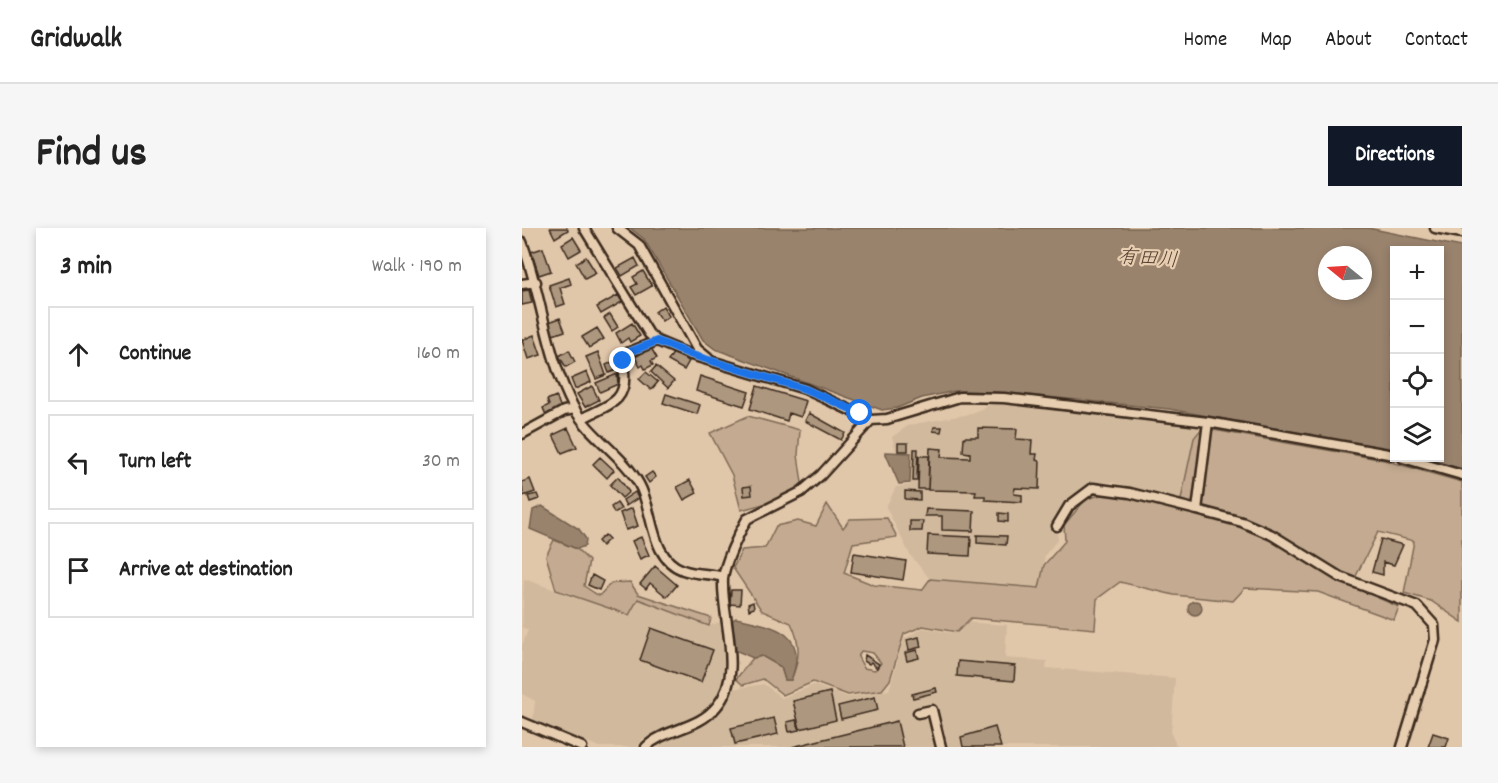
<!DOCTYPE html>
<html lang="en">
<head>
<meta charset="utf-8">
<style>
	body { margin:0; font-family:Dekko,"Klee One",sans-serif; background:#f6f6f6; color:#222 }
	.controls { position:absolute; right:18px; top:18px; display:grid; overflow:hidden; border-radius:0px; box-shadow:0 3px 9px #0003 }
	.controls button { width:54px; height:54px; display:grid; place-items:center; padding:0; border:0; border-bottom:2px solid #e0e0e0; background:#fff; color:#222; font:30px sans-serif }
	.compass { position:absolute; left:796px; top:18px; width:54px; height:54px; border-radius:50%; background:#fff; box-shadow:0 3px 9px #0003; rotate:288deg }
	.stop { position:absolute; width:18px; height:18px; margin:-14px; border:4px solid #1a73e8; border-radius:50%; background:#fff }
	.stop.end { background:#1a73e8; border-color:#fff; box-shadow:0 2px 6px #0008 }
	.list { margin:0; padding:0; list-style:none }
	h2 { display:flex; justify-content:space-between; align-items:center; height:78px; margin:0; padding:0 24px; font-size:26px }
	h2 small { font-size:20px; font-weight:400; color:#767676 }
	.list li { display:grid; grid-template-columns:39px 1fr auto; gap:18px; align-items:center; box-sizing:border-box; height:96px; margin:0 12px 12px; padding:0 12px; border:2px solid #e0e0e0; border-radius:0px }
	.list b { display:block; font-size:22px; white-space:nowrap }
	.list em { font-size:20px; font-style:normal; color:#767676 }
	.icon { flex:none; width:33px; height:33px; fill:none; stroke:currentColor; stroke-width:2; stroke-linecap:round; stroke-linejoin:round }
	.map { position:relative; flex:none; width:940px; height:519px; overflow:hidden; border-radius:0px }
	header { display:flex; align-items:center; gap:36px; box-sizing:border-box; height:84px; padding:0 30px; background:#fff; border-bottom:2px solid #e0e0e0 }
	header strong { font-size:28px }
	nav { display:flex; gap:33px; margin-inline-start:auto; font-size:21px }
	.intro { display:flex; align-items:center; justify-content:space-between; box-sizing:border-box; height:144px; padding:0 36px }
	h1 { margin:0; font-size:42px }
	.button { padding:15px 27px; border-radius:0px; background:#111827; color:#fff; font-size:21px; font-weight:700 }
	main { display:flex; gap:36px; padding:0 36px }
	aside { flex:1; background:#fff; border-radius:0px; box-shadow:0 3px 9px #0003 }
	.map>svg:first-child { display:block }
	.built { fill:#d1b99d }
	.green { fill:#c3aa90; stroke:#7f6a57; stroke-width:1.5; fill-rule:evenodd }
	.water { fill:#99836d; stroke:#735f4d; stroke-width:1.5; fill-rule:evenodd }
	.building { fill:#ad977f; stroke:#3b2a1e; stroke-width:1.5 }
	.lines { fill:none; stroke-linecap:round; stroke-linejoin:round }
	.street-casing { stroke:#3b2a1e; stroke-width:13 }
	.street { stroke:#e8ceb0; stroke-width:8 }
	.route { stroke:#1a73e8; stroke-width:8 }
	.labels { text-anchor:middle; stroke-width:4.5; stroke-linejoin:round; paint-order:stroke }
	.water-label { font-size:20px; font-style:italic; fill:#4e3c2e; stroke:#e8ceb0 }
</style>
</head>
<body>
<header>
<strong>Gridwalk</strong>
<nav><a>Home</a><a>Map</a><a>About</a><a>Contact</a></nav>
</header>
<div class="intro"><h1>Find us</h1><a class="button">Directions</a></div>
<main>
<aside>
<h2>3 min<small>Walk · 190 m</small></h2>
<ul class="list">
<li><svg class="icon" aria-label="ahead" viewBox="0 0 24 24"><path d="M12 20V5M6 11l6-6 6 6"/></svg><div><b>Continue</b></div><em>160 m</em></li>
<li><svg class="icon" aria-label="left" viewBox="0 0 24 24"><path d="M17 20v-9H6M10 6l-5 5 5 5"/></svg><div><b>Turn left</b></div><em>30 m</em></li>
<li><svg class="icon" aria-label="arrive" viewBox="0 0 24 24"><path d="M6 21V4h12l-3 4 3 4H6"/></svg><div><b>Arrive at destination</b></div></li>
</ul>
</aside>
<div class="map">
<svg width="940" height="519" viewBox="0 0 940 519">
	<rect width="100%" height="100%" fill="#e1c7aa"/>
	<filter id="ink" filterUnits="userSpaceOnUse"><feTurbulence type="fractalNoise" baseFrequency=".0167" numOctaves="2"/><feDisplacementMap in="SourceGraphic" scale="12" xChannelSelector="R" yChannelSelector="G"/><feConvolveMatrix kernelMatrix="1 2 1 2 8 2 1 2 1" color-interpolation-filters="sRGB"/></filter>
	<g filter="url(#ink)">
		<path class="built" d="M472,175L677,197L668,274L590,254L566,256L533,291L536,311L523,327L517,360L408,351L388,327L364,279L374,259L389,257L390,225L374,223L370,209L387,197L448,186Z
			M2,351L106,387L116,371L187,398L198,394L203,434L198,461L191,476L179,486L121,511L115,519H77L11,492L13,473L0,466V418L6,402L0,399Z
			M441,394L485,397L483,430L525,433L524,440L653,450L649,506L655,519H131L188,494L210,461L242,456L260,470L292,457L326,469L367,462L382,411L401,400L429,405Z"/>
		<path class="green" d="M226,188L278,202L276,227L280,255L260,271L219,282L210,247L188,205Z
			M680,200L862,232L940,254V394L909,373L882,365L892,313L856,304L829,358L877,379L872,392L796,364L723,360L711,373L652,367L598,354L575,371L573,401L449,390L435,404L401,398L382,406L368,452L360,462L326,467L291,454L261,467L241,451L221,457L214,451L231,430L240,428L259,439L263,452H269C278,431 279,415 269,395L240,383L211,340L220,322L243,320L254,298L276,293L294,298L305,276L321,300L328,291L365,290L375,309L331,315L322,345L352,357L400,362L408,351L517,360L522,337L543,313L542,297L564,271L586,265L657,281L672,210ZM339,423L351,425L359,435L353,442L342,440L336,429Z
			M32,312L55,321L67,333L62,358L77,368L89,355L108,354L116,366L189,390L187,398L116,371L107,387L34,362L24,328Z"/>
		<path class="water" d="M108,0H846L940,19V241L899,230H918V22H872V222L647,181L473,164L433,163L400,170L375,180L360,182L193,121L181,112L122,11ZM805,27H841V63H805Z
			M363,224L389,225L388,255L377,256Z
			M20,278L57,301L64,311L63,318L55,321L8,301L11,282Z
			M666 380a7 7 0 1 1 14 0a7 7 0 1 1-14 0Z
			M214,390C252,398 288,404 269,452H263L259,439L240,428L231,430L213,422L209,393Z"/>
		<path class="building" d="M28,0H45L46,2L33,10Z
			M51,9L59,22L47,29L40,16Z
			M21,20L29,43L17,47L9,24Z
			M64,29L74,45L63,51L54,35Z
			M113,30L117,38L100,48L95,40Z
			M121,43L130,58L114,67L109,59L115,56L111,49Z
			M47,50L49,56L38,60L43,76L34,79L27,57Z
			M7,62L10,75L0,77V63Z
			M96,67L100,74L79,86L75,79Z
			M141,78L147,88L140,93L133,84Z
			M88,86L96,99L90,103L82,90Z
			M38,90L43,103L31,107L27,94Z
			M110,95L118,108L108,114L106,110L99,115L94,105Z
			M75,100L82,111L67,120L60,109Z
			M12,107L19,127L6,131L0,112Z
			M129,120L135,130L129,133L131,137L123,141L121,137L118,139L113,129Z
			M47,122L53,134L44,139L37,128Z
			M76,124L84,147L74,151L64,129Z
			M151,125L167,133L162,142L146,133Z
			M94,132L97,141L87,145L84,137Z
			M134,138L152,153L146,160L129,144Z
			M65,144L69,154L53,161L49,151Z
			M124,144L136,154L129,162L117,151Z
			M95,146L96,156L78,164L74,155Z
			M178,148L227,164L222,178L174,163Z
			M70,158L77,172L63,179L55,166Z
			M235,158L284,173L279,189L267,185L265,193L228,181Z
			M144,166L178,177L175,186L141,175Z
			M34,168L39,180L24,187L21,180L27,177L25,172Z
			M287,185L323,205L319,212L283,193Z
			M412,199H420L419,204L411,203Z
			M46,200L55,219L40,225L31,207Z
			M456,200L495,201L494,211L510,212L509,226H515L514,232L518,233L517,261L493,260L492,266L500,267V274L463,272V268H453L454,263L406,262L408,220L420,221L419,229L448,230V225L441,224L442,209H456Z
			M376,215H386V223H376Z
			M392,221H396L395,253H391Z
			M397,228H407L406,261H396Z
			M78,229L92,242L85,250L71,236Z
			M130,244L134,249L127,255L123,249Z
			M96,249L107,264L100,270L88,257Z
			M8,251L13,264L1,268L0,254Z
			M168,252L175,265L162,272L155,259Z
			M229,258L230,267L222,268L221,259Z
			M383,263L398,264V272L383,271Z
			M113,264L116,270L104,278L101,272Z
			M15,266L17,271L8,274L6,268Z
			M95,275L99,281L92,285L89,279Z
			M110,280L116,298L104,302L98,285Z
			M404,281L452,283L451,303L420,302V288H403Z
			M477,285L486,286V294L477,293Z
			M388,293H401L400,303H388Z
			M83,307L87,311L80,318L76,313Z
			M406,307L449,309L448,328L405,326Z
			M455,307L485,308L484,317L455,315Z
			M119,309L127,327L118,331L110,313Z
			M859,311L881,317L872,337L861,334V347L850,344Z
			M332,325L384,333L381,352L329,344Z
			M133,338L155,357L145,369L128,355L124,361L118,356Z
			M70,347L81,353L77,362L66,357Z
			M209,362H219L218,377L208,376Z
			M231,374L232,380L227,382L226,376Z
			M129,400L191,422L179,454L118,432Z
			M397,409L399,419L387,422L385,412Z
			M395,422L397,430L385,433L383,425Z
			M343,427L357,436L355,440L349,434L347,436L342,433Z
			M436,433L493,438L492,453L435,448Z
			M414,460L415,464L391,470L390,466Z
			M308,464L314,492L278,501L271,473Z
			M353,469L356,482L319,491L316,478Z
			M252,490L256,506L213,516L209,500Z
			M274,492L277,502L267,504L265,494Z
			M375,493L381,519H270Z
			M473,499L479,519H441L439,509Z
			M911,505L927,510L924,519H906Z"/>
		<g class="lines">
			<g class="street-casing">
				<path id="street" d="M62,0L127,106L135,113L169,127L283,161L349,192L365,191L438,169L482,170L686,194L872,227
					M95,0L117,17L175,121L186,130
					M913,0L940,5
					M0,14C20,68 24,128 52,180C68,209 101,227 117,256C132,282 127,330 161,342C174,347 188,345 201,349
					M0,56L14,54
					M61,190C85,177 105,175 102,144C102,136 101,131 105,125L135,113
					M686,194L675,282L720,294L750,307L818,349L895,378L912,397L913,412L880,519
					M0,206L42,183L53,181
					M881,230L940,247
					M535,298L547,278L571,260L608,265L675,282
					M396,485L410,482L419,519
					M0,494L60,519
					M124,519C143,500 176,502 195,478C223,445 199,390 201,351C202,336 217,305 225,291L279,264L299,247L349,192"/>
			</g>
			<use href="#street" class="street"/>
		</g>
	</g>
	<g class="lines" filter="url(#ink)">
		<path class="route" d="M101,133L105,125L135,113L170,127L283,161L338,185"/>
	</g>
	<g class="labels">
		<g class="water-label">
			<text transform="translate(626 29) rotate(4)" y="7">有田川</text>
		</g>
	</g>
</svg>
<div class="controls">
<button>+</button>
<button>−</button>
<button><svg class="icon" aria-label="locate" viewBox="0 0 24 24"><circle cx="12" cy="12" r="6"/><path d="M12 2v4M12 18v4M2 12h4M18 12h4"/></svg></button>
<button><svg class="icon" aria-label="layers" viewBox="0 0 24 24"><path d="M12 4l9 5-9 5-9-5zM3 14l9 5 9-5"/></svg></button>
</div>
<svg class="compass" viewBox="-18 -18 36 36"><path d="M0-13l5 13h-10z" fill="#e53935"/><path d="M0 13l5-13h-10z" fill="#767676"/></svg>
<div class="stop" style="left:338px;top:185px"></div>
<div class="stop end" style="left:101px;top:133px"></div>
</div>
</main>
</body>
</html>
